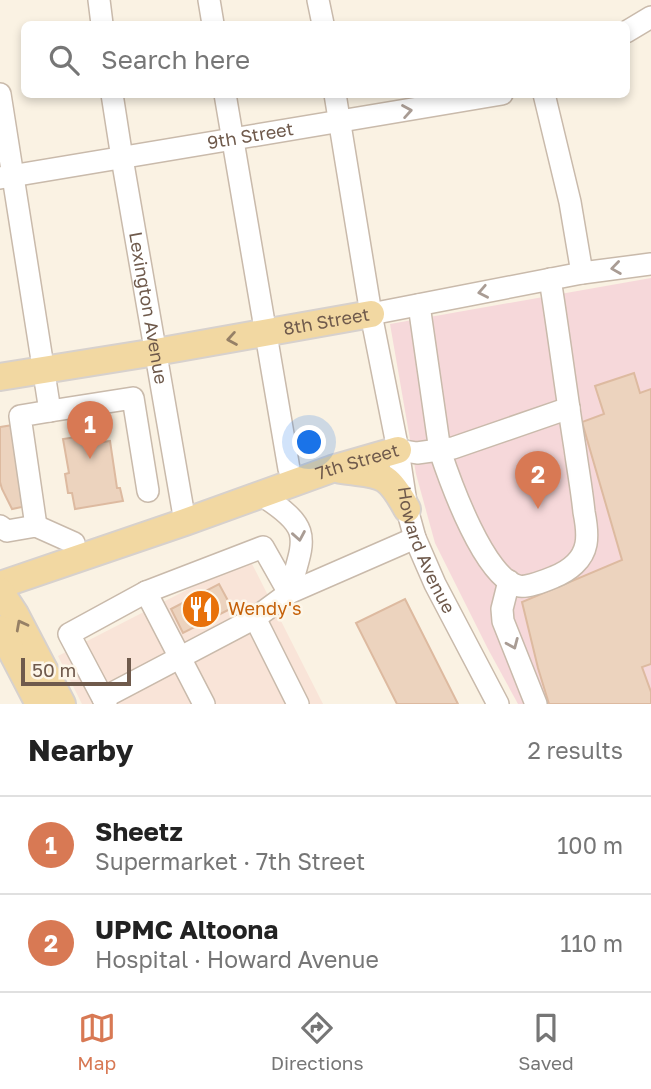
<!DOCTYPE html>
<html lang="en">
<head>
<meta charset="utf-8">
<style>
	body { margin:0; font-family:"Golos Text",sans-serif; background:#f6f6f6; color:#222 }
	.scale { position:absolute; left:21px; bottom:18px; width:110px; box-sizing:border-box; padding-left:7px; border:4px solid #6f5a4c; border-top:0; font-size:19px; line-height:24px; white-space:nowrap; color:#6f5a4c; -webkit-text-stroke:5px #fdf6e9; paint-order:stroke }
	.you { position:absolute; left:310px; top:443px; width:24px; height:24px; margin:-18px; border:5px solid #fff; border-radius:50%; background:#1a73e8; box-shadow:0 0 0 10px #1a73e833 }
	.badge { display:grid; place-items:center; width:46px; height:46px; border-radius:50%; background:#d87954; color:#fff; font-size:23px; font-weight:700 }
	.pin { position:absolute; translate:-50% -58px; filter:drop-shadow(0 2px 4px #0008) }
	.pin::after { content:''; position:absolute; top:37px; width:24px; height:21px; background:inherit; clip-path:polygon(0 0,100% 0,50% 100%) }
	.list { margin:0; padding:0; list-style:none }
	h2 { display:flex; justify-content:space-between; align-items:center; height:91px; margin:0; padding:0 28px; font-size:30px }
	h2 small { font-size:23px; font-weight:400; color:#767676 }
	.list li { display:grid; grid-template-columns:46px 1fr auto; gap:21px; align-items:center; box-sizing:border-box; height:98px; padding:0 28px; border-top:2px solid #e0e0e0 }
	.list b { display:block; font-size:26px; white-space:nowrap }
	.list p { margin:0; font-size:23px; white-space:nowrap; color:#767676 }
	.list em { font-size:23px; font-style:normal; color:#767676 }
	.icon { flex:none; width:38px; height:38px; fill:none; stroke:currentColor; stroke-width:2; stroke-linecap:round; stroke-linejoin:round }
	.map { position:relative; flex:none; width:651px; height:704px; overflow:hidden }
	.search { position:absolute; background:#fff; box-shadow:0 4px 10px #0003; left:21px; right:21px; top:21px; height:77px; display:flex; align-items:center; gap:18px; box-sizing:border-box; padding:0 24px; border-radius:10px; color:#767676; font-size:26px }
	.sheet { height:287px; background:#fff }
	nav { display:flex; justify-content:space-around; align-items:center; box-sizing:border-box; height:98px; border-top:2px solid #e0e0e0; background:#fff; font-size:19px; color:#767676 }
	nav a { display:grid; justify-items:center; gap:4px }
	nav .on { color:#d87954 }
	.map>svg:first-child { display:block }
	.commercial { fill:#f9e4d8 }
	.medical { fill:#f6d8da }
	.building { fill:#ecd3be; stroke:#ddbaa0; stroke-width:2 }
	.lines { fill:none; stroke-linecap:round; stroke-linejoin:round }
	.minor-casing { stroke:#c9baab; stroke-width:24 }
	.major-casing { stroke:#d7d1cd; stroke-width:30 }
	.minor { stroke:#fff; stroke-width:21 }
	.major { stroke:#f2d8a2; stroke-width:26 }
	.oneway { stroke:#a99c94 }
	.oneway2 { stroke:#968066 }
	.labels { text-anchor:middle; stroke-width:5; stroke-linejoin:round; paint-order:stroke }
	.street-label { font-size:18px; fill:#6f5a4c; stroke:#fdf6e9 }
	.food-label { font-size:18px; fill:#c56008; stroke:#fdf6e9; text-anchor:start }
</style>
</head>
<body>
<div class="map">
<svg width="651" height="704" viewBox="0 0 651 704">
	<rect width="100%" height="100%" fill="#faf2e3"/>
	<path class="commercial" d="M249,558L323,704H82L58,656Z"/>
	<path class="medical" d="M651,278V704H518L488,649L435,543L416,474L390,324Z"/>
	<path class="building" d="M634,373L640,393L651,389V664L642,667L651,692V704H549L538,668L522,602L622,560L582,422L604,414L595,386Z
		M13,425L27,506L12,509L2,489L0,482V427Z
		M89,435L91,444L110,441L117,488H120L123,501L75,509L72,493H68L65,474L69,473L63,439Z
		M219,584L232,608L183,633L171,609Z
		M405,599L458,704H397L356,623Z"/>
	<g class="lines">
		<g class="minor-casing">
			<g id="minor">
				<path d="M99,0L102,24"/>
				<path d="M209,0L213,24"/>
				<path d="M318,0L323,24"/>
				<path d="M626,32L651,17"/>
				<path d="M0,94L50,411L20,416L36,526"/>
				<path id="s1" d="M112,94L122,158L185,522"/>
				<path d="M225,94L289,469"/>
				<path id="s2" d="M335,94L371,314L398,450L407,509L415,538L435,584L498,704"/>
				<path d="M544,94L570,202L582,273"/>
				<path id="s3" d="M0,178L502,94"/>
				<path d="M419,305L440,451C450,481 485,580 519,586C526,588 547,580 554,577C569,571 583,560 586,544C588,533 586,522 584,512C582,491 578,470 575,448C566,392 559,335 550,279"/>
				<path d="M371,314L582,273L651,264"/>
				<path d="M50,411L133,398L148,491"/>
				<path d="M398,450L417,453L453,448L569,408"/>
				<path d="M261,495C315,529 304,538 289,593"/>
				<path d="M0,526L7,531L36,526L74,543"/>
				<path d="M509,581L502,609L503,621L536,704"/>
				<path d="M146,592L204,704"/>
				<path d="M255,618L298,704"/>
				<path d="M103,698L255,618L289,593L415,538"/>
				<path d="M106,704L69,634L146,592L263,547L289,593"/>
			</g>
		</g>
		<g class="major-casing">
			<g id="major">
				<path id="s4" d="M0,377L156,352L371,314"/>
				<path d="M341,470C381,476 386,470 407,509"/>
				<path id="s5" d="M0,585L185,522L332,469L398,450"/>
				<path d="M0,591L15,614L62,704"/>
				<path d="M0,629L39,704"/>
			</g>
		</g>
		<use href="#minor" class="minor"/>
		<use href="#major" class="major"/>
	</g>
	<defs><path id="oneway-chevron" d="M-2-3.5L2.5 0L-2 3.5" fill="none" stroke-width="1.6" stroke-linecap="round" stroke-linejoin="round" transform="scale(1.75)"/></defs>
	<g class="oneway">
		<use href="#oneway-chevron" transform="translate(407 111) rotate(-10)"/>
		<use href="#oneway-chevron" transform="translate(616 268) rotate(172)"/>
		<use href="#oneway-chevron" transform="translate(483 292) rotate(169)"/>
		<use href="#oneway-chevron" transform="translate(299 536) rotate(80)"/>
		<use href="#oneway-chevron" transform="translate(513 644) rotate(67)"/>
	</g>
	<g class="oneway2">
		<use href="#oneway-chevron" transform="translate(232 339) rotate(170)"/>
		<use href="#oneway-chevron" transform="translate(21 625) rotate(-118)"/>
	</g>
	<defs>
		<g id="restaurant-disc" transform="scale(2.0125)"><circle r="9.5" fill="#e8710a" stroke="#fdf6e9"/><path d="M-5-6h1v4h1v-4h1v4h1v-4h1v5L-1.5 .5V6h-2V.5L-5-1ZM5-6V6H3V1.5H1.5Q1.5-4 5-6Z" fill="#fff"/></g>
	</defs>
	<g fill-rule="evenodd">
		<use href="#restaurant-disc" x="201" y="609"/>
	</g>
	<g class="labels">
		<g class="street-label">
			<text dy="6" stroke="none"><textPath href="#s3" startOffset="254">9th Street</textPath></text>
			<text dy="6" stroke="none"><textPath href="#s1" startOffset="217">Lexington Avenue</textPath></text>
			<text dy="6" stroke="none"><textPath href="#s4" startOffset="331">8th Street</textPath></text>
			<text dy="6" stroke="none"><textPath href="#s5" startOffset="378">7th Street</textPath></text>
			<text dy="6" stroke="none"><textPath href="#s2" startOffset="466">Howard Avenue</textPath></text>
		</g>
		<g class="food-label">
			<text x="228" y="615">Wendy's</text>
		</g>
	</g>
</svg>
<div class="scale">50 m</div>
<div class="you"></div>
<div class="pin badge" style="left:90px;top:459px">1</div>
<div class="pin badge" style="left:538px;top:509px">2</div>
<div class="search"><svg class="icon" aria-label="search" viewBox="0 0 24 24"><circle cx="10" cy="10" r="6"/><path d="M15 15l6 6"/></svg>Search here</div>
</div>
<section class="sheet">
<h2>Nearby<small>2 results</small></h2>
<ul class="list">
<li><span class="badge">1</span><div><b>Sheetz</b><p>Supermarket · 7th Street</p></div><em>100 m</em></li>
<li><span class="badge">2</span><div><b>UPMC Altoona</b><p>Hospital · Howard Avenue</p></div><em>110 m</em></li>
</ul>
</section>
<nav>
<a class="on"><svg class="icon" aria-label="map" viewBox="0 0 24 24"><path d="M3 6l6-2 6 2 6-2v14l-6 2-6-2-6 2zM9 4v14M15 6v14"/></svg>Map</a>
<a><svg class="icon" aria-label="directions" viewBox="0 0 24 24"><path d="M12 3l9 9-9 9-9-9zM9 14v-3h6M13 9l2 2-2 2"/></svg>Directions</a>
<a><svg class="icon" aria-label="saved" viewBox="0 0 24 24"><path d="M7 4h10v16l-5-4-5 4z"/></svg>Saved</a>
</nav>
</body>
</html>
